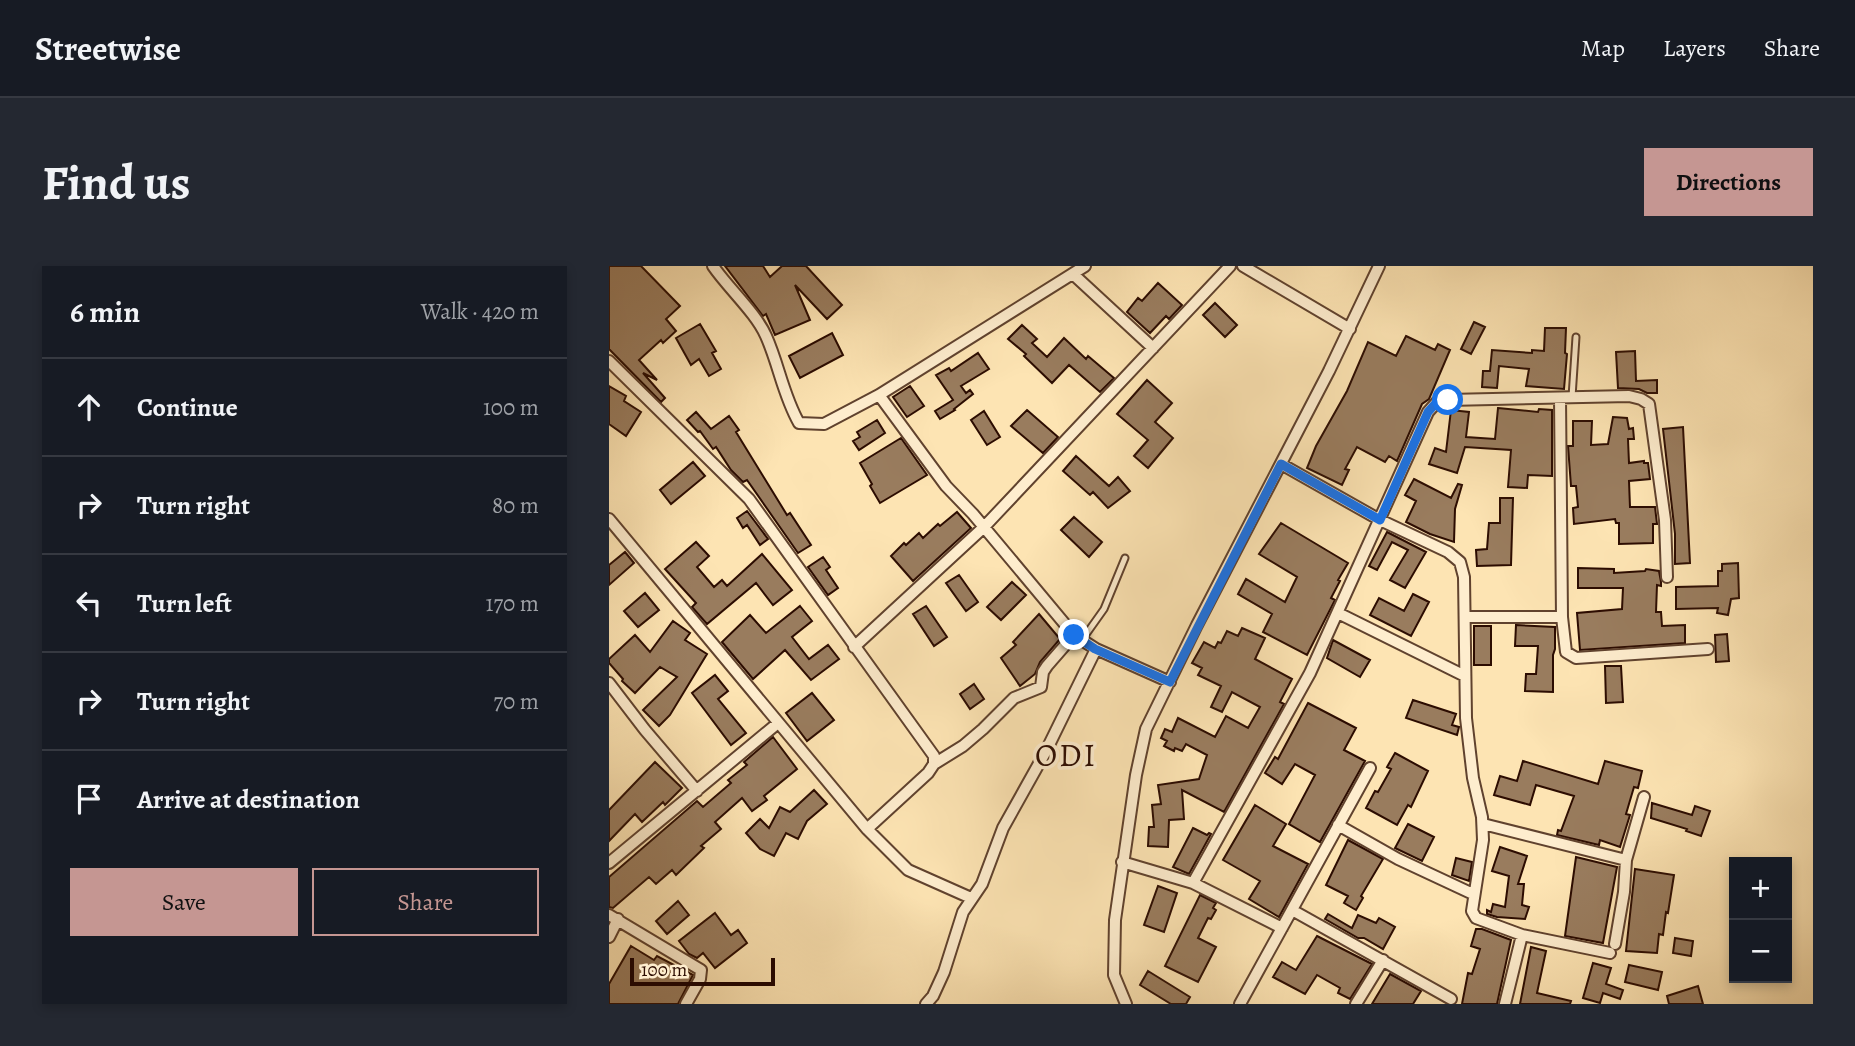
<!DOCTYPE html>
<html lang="en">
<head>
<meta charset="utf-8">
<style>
	body { margin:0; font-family:Alegreya,serif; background:#242831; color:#f1f3f6 }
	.controls { position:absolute; right:21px; bottom:21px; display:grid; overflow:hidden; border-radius:0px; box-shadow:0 4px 10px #0003 }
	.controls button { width:63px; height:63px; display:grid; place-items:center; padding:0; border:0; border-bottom:2px solid #363941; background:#171b24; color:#f1f3f6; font:35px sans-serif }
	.scale { position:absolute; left:21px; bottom:18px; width:145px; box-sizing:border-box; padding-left:7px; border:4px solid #2c0c01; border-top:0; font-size:19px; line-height:24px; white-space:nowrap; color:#2c0c01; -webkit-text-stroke:5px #feedce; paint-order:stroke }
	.stop { position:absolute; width:21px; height:21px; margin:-16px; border:5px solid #1a73e8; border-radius:50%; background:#fff }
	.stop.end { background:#1a73e8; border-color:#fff; box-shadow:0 2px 7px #0008 }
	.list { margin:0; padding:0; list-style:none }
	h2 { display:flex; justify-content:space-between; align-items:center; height:91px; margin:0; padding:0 28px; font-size:30px }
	h2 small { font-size:23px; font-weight:400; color:#9ea1a6 }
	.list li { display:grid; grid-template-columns:46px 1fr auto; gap:21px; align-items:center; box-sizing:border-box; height:98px; padding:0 28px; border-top:2px solid #363941 }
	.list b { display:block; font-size:26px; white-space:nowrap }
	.list em { font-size:23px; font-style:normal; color:#9ea1a6 }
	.actions { display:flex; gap:14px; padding:21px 28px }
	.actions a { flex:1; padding:16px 0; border:2px solid #c59692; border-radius:0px; text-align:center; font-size:24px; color:#c59692 }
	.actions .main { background:#c59692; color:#111 }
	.icon { flex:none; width:38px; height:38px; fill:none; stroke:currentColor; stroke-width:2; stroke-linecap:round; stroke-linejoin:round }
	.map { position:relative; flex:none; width:1204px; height:738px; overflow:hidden; border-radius:0px }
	header { display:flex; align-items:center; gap:42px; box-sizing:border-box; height:98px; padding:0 35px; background:#171b24; border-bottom:2px solid #363941 }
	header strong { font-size:33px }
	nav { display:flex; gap:38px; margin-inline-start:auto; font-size:24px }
	.intro { display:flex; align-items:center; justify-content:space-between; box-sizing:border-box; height:168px; padding:0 42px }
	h1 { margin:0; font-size:49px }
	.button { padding:18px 32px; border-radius:0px; background:#c59692; color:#111; font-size:24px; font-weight:700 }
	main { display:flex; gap:42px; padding:0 42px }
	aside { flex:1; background:#171b24; border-radius:0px; box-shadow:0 4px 10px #0003 }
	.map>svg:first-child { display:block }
	.building { fill:#997c5e; stroke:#2c0c01; stroke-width:2 }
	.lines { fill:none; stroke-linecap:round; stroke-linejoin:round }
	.lane-casing { stroke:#60422e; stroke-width:9 }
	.street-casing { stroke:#60422e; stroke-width:14 }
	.lane { stroke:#feedce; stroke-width:5 }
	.street { stroke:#feedce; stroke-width:10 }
	.route { stroke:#1a73e8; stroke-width:9 }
	.labels { text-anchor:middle; stroke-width:7; stroke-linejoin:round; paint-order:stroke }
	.quarter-label { font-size:32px; letter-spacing:2px; fill:#2c0c01; stroke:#feedce }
</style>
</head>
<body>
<header>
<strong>Streetwise</strong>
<nav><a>Map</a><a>Layers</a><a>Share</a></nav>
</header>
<div class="intro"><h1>Find us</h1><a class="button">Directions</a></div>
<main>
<aside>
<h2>6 min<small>Walk · 420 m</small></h2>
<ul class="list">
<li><svg class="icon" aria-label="ahead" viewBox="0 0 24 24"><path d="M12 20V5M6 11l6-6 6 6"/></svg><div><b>Continue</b></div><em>100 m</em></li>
<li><svg class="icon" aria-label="right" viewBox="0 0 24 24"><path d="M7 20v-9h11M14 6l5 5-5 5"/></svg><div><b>Turn right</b></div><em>80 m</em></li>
<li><svg class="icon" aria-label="left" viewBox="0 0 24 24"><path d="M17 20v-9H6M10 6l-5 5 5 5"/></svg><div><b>Turn left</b></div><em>170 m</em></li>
<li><svg class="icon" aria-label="right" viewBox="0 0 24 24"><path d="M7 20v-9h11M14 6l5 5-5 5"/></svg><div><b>Turn right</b></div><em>70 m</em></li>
<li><svg class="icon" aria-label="arrive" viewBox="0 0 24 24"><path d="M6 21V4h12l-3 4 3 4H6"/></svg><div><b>Arrive at destination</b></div></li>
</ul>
<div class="actions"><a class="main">Save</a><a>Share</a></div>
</aside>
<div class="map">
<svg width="1204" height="738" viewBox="0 0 1204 738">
	<rect width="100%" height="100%" fill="#fde4b3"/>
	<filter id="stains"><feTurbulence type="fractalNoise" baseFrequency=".00286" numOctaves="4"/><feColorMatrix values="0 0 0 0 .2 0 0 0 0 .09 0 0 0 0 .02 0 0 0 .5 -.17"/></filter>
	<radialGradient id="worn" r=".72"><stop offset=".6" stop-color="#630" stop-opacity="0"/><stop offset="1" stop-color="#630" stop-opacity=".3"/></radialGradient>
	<path class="building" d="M0,0H32L71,40L57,53L67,65L54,77L52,74L30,94L48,114L34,107L56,132L52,136L0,83Z
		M116,0H154L161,11L173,0H197L233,39L218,53L186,19L201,54L166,69L157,48L154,50Z
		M549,17L573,39L560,53L557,50L541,67L518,46L529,32L533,35Z
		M606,37L628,59L616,71L594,49Z
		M865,56L876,61L862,88L852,83Z
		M91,58L107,85L103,87L112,103L100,110L90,93L82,99L67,72Z
		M413,59L428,73L423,77L438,91L455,72L477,93L479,90L505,112L491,126L460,99L443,117L415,90L417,88L399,73Z
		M936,62H957L956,87L958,88L955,123L917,120L920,103L890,100L888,122L873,121L874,105H881L883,84L923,87V84L935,85Z
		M223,67L234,89L191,112L180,90Z
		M797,70L826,84L829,78L841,84L820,133L813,138L788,195L780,190L776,196L748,181L736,203L740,204L733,219L698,202L707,180L738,125L759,76L787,90Z
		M1026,85L1027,115L1048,114V127H1038L1030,123L1009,122L1007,86Z
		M369,87L380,103L352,120L357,127L361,124L364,128L345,143L346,144L331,153L326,145L344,134L327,109L340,102L342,105Z
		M538,114L563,137L546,156L564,172L539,202L525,190L539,174L508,148Z
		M0,120L17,130L15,135L32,146L17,170L0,158Z
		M301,120L315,140L298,151L284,131Z
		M889,142L929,146L930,143L943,144V210L919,209L918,222L899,221L902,184L856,181L848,207L820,198L826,182L837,186L842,144L860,146L857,171L886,173Z
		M418,144L449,171L434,187L402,160Z
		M375,145L391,171L378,179L362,154Z
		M87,146L102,163L120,150L130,164L127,166L178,249L181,247L202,279L189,287L138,214L134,216L122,204L107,181L104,183L91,165L89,166L78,154Z
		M1004,151L1018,152L1020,163L1024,162L1025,173H1019L1020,197L1035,195V197H1039L1041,213L1020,215L1021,241H1046L1048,258H1044V277L1010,278V257H1007L1006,253L965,258L964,242L969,241L967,220H962L959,180H964V155H983L982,179L999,178Z
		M268,154L276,167L250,184L244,175L251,171L248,166Z
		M1074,161L1081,297L1066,298V268L1054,163Z
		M292,172L318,209L271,237L261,220L263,218L251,197Z
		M467,190L500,220L509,211L521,225L499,242L484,226L481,229L454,205Z
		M84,196L96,210L62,238L51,224Z
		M805,213L842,232L849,218L853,219L846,243L845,276L821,268L797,256L807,235L796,229Z
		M891,232H904L902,299L868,300L867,284L878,283L880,257H891Z
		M138,245L159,273L151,279L138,259L134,262L128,252Z
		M348,246L362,262L304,315L282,290L295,277L297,279L310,267L314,272L329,258L331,260Z
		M465,251L493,276L480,291L452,264Z
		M672,257L739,297L729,314L731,315L722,332L726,334L698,389L654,366L663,348L629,328L637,313L676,336L688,311L650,288Z
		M778,266L817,286L796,322L781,314L799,284L783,276L768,304L760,300Z
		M87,276L100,290L88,301L105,321L113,314L118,320L153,288L183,324L164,339L147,317L98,358L83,341L87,337L56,303Z
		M16,286L25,297L0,319V299Z
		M214,291L221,301L217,304L229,322L219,329L199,301Z
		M1129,297L1130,332L1122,333L1119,349L1108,347L1109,342L1067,343V321L1109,320V305H1113V298Z
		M969,302L1005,303V307L1036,305L1037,303L1050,305L1052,316V320L1048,319L1047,346H1052L1053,360L1076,359V377L971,384L968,347L1013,343L1014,322H969Z
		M350,309L369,336L357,345L337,317Z
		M403,316L417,329L392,354L378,341Z
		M36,327L50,344L29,361L15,345Z
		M804,328L820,336L802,370L761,349L770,332L795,345Z
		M191,340L203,355L183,371L200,393L219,379L230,393L202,414L176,384L144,413L113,376L141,349L157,367Z
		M317,340L338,371L325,380L304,348Z
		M430,348L451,373L431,396L426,408L411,420L392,392L407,379L404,376Z
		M64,355L81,367L76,374L98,388L61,449L50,460L34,444L68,411L51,401L26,427L13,415L14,413L0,397V393L26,369L41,386Z
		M907,359L946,361V383L944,389V426L916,425L917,408H927L929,380H906Z
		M865,360H882V399H865Z
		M633,362L656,372L646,393L683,413L671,436L675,438L615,546L573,524L575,553L560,554L559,581L539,580L540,561H545L543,539L552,538L549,519L590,513L598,489L577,478L573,485L566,482L565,485L555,480L558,475L552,472L556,463L563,466L569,452L606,471L617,450L639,462L651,441L623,426L613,446L602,441L612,420L589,409L593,402L583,397L595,376L606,382L609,376L612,377L618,365L629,370Z
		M1118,368L1120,395L1107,396L1106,369Z
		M724,374L761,394L751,411L718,392Z
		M996,400H1012L1014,436L997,437Z
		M106,409L119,425L109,433L137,467L122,479L83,427Z
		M365,418L375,433L361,443L351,428Z
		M203,427L225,454L198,475L177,447Z
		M804,434L847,448L843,459L850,461L848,469L797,452Z
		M699,437L747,462L735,484L756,495L711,576L680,558L706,509L686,498L673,518L656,507L666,491L669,493Z
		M164,471L188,503L155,530L158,534L143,545L133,532L106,556L112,563L92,580L95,582L67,609L63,604L47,618L40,611L4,642L0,641V611L88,535L94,541L122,517L119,514L138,499L135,496Z
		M786,487L819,505L802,541L799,539L788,559L757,542L766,525L769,526L782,503L778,501Z
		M914,495L989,518L996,495L1033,505L1029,522L1025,521L1017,548L1021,549L1011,581L991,574L990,579L948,569L949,564L952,565L965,530L927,519L921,539L885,529L891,510L908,515Z
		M46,496L73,522L56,539L54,536L33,556L26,548L0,575V544Z
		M205,524L218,538L198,555L189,573L177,567L165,590L151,583L137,567L151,553L160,562L171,541L181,546Z
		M1043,537L1083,549L1086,540L1101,545L1092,570L1077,565L1078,563L1042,552Z
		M646,539L677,558L664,580L699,598L670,651L640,633L651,615L614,594Z
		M799,558L825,571L813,595L786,582Z
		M584,562L598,569L600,567L602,568L580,608L564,601Z
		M739,574L774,593L752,630L754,632L747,644L735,637L739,630L717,619Z
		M891,581L918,590L909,618H915L913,639L920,641L916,653L888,651L878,648V644L882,646L884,638L896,641L900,610L883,605Z
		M967,591L1008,601L994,677L956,670Z
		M847,592L863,596L860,615L843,609Z
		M1026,603L1065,609L1059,647L1057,646L1054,669L1050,668L1048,687L1017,685Z
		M549,620L568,627L555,666L535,659Z
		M591,629L607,637L604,642L607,644L602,653L599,652L589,672L607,681L589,716L556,700Z
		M69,635L80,649L58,668L47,655Z
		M106,647L122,669L129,664L138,677L106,702L94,687L88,692L80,688L70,675Z
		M719,648L743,662L749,649L767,657L770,652L786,661L774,683L755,672H749L716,653Z
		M867,663H873L902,674L888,738H853L859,707L863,708L871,683L862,680Z
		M708,670L763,698L741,733L729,727L731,722L708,709L696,728L664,711L673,696L687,704Z
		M1066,672L1084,675L1082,690L1064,687Z
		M22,680L45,694L48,690L84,709L69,738H0V718Z
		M922,681L937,685L928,727L962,735L961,738H911Z
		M984,697L1002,702L997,718L1014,724L1011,733L994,727L991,737L974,732Z
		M1020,699L1053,706L1049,724L1016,716Z
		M539,705L581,731L577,738H562L531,719Z
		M781,708L812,725L804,738H763Z
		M1089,720L1094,738H1060L1058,730Z"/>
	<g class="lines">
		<g class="lane-casing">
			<path id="lane" d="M963,131L967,71
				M473,374L495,343L516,292"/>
		</g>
		<g class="street-casing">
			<path id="street" d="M104,0C119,22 147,47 157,70C170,99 174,129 190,157L215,158L270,129L476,0
				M634,0L741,63
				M465,9L544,82
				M0,95L140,233L325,490V498
				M270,129L337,220L364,248L465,369L487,383L561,416
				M951,132L953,351L957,386L967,392L1099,383
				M672,198L771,254L839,286L851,296L855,311L857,452L864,512L873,551L874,574L863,645L867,652L913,669L896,738
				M0,253L258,563L299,604L362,632
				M729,347L856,410
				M856,351H953
				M245,381L375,261L621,0
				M0,417L36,464L88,525
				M874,558L1017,594
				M729,559L789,593L864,628
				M258,563L319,507L325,498L354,480L374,463L405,432L432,421L434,406L438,400L465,369
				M513,596L584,617L673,662
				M0,597L169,457
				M584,617L701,407L819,146L828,136L839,134L1020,130L1032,133L1040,138L1056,254L1058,311
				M683,644L842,733
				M0,649L92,704L91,713L77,738
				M913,669L1001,687
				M0,671L9,653
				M1006,678L1015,626L1017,594L1035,531
				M317,738L324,730L335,706L354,646L373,618L394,562L437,485L487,383
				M517,738L505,709L506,654L527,509L537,463L588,359L720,105L770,0
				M631,738L761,502
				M747,738L774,694"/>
		</g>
		<use href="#lane" class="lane"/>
		<use href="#street" class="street"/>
	</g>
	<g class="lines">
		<path class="route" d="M465,369L486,383L561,416L672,198L771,254L819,146L828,136L839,134"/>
	</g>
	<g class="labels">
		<g class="quarter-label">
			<text x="457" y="500">ODI</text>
		</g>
	</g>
	<rect width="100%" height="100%" filter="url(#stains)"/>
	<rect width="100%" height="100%" fill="url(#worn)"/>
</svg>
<div class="controls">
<button>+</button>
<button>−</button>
</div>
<div class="scale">100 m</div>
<div class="stop" style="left:839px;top:134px"></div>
<div class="stop end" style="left:465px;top:369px"></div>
</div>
</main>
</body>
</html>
